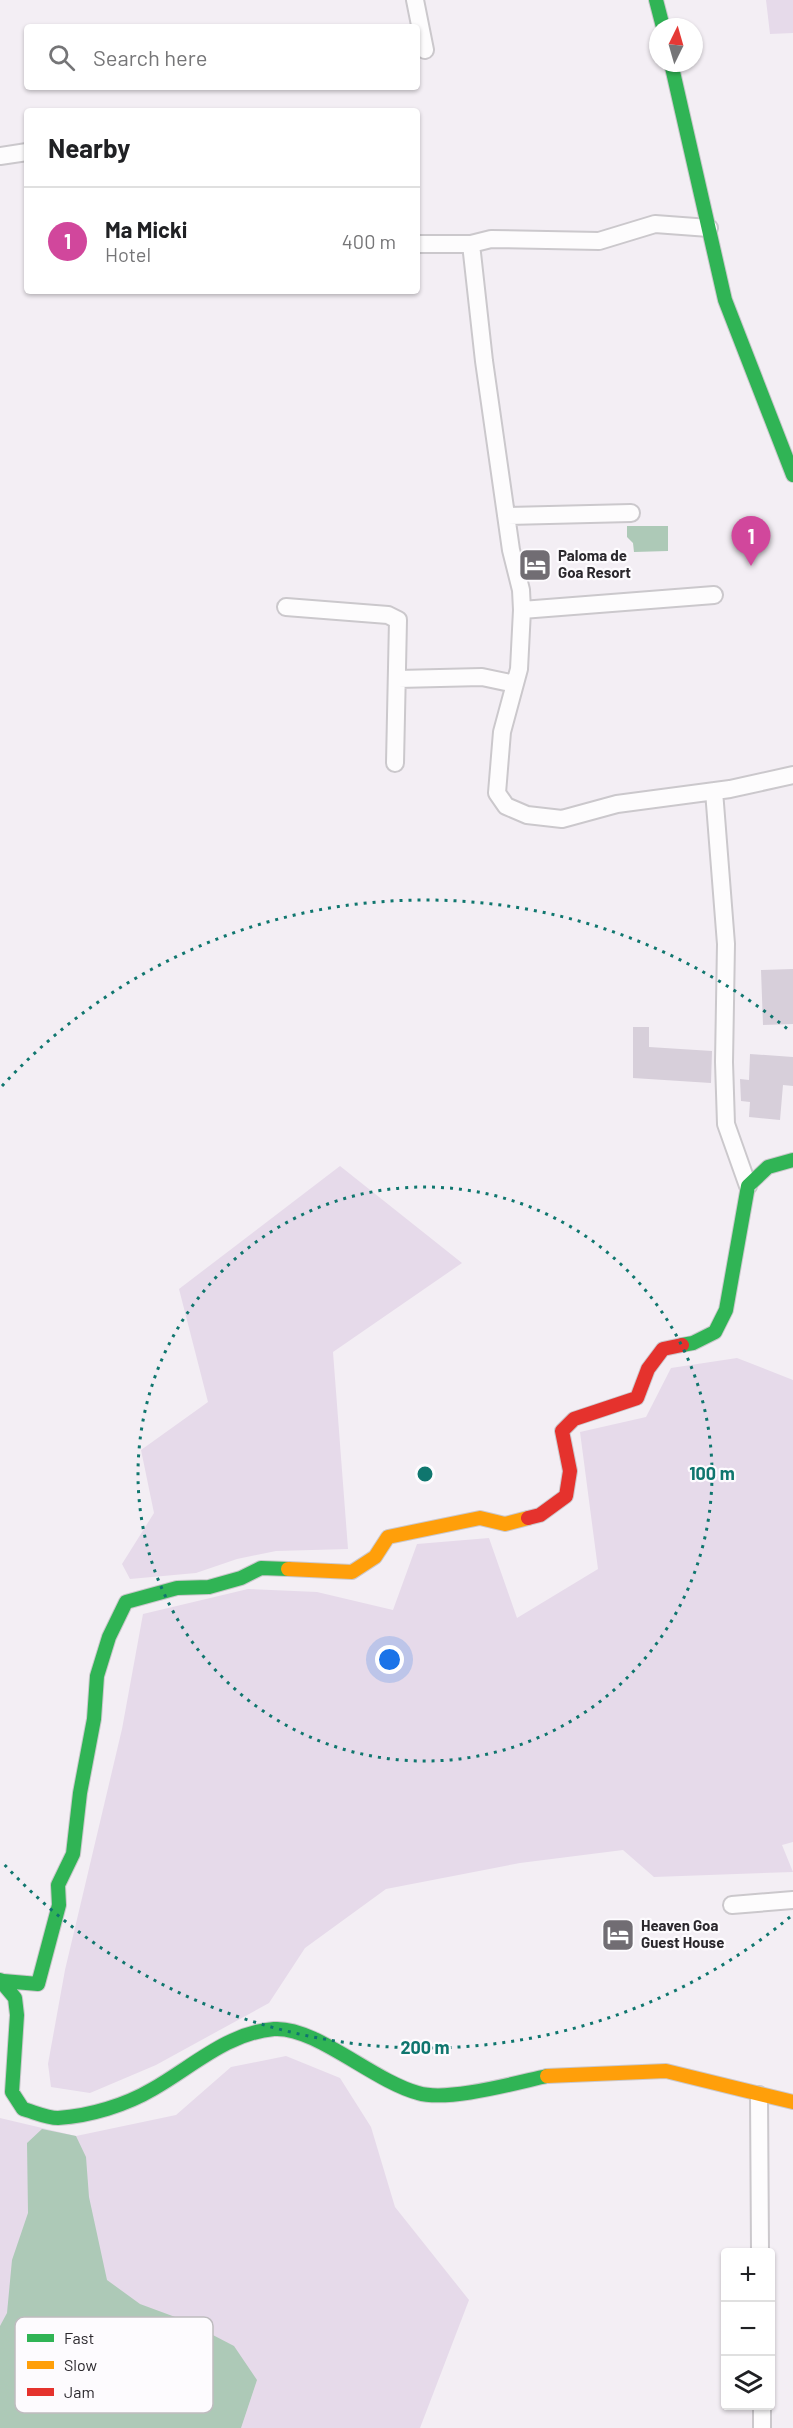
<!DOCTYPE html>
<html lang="en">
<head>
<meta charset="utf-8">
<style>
	body { margin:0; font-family:Barlow,sans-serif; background:#f2f2f2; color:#202124 }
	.controls { position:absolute; right:18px; bottom:18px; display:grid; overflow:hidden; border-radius:6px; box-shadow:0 2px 4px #0004 }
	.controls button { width:54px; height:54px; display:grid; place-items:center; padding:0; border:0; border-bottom:2px solid #e0e0e0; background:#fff; color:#202124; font:30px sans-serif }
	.compass { position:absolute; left:649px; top:18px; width:54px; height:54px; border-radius:50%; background:#fff; box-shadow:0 2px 4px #0004; rotate:5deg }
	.you { position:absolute; left:390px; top:1660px; width:21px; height:21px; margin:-15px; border:4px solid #fff; border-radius:50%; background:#1a73e8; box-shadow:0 0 0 9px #1a73e833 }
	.badge { display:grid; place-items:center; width:39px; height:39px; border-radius:50%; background:#d93025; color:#fff; font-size:20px; font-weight:700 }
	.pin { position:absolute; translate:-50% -50px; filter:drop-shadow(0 2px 3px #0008) }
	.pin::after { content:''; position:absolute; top:32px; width:21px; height:18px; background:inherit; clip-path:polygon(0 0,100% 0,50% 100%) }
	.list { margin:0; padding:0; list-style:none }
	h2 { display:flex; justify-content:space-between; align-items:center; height:78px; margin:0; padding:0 24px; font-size:26px }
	h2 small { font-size:20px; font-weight:400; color:#757577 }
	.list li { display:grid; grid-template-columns:39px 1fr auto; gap:18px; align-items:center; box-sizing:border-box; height:108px; padding:0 24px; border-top:2px solid #e0e0e0 }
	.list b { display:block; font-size:22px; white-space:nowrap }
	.list p { margin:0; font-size:20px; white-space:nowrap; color:#757577 }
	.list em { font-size:20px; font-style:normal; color:#757577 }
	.icon { flex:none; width:33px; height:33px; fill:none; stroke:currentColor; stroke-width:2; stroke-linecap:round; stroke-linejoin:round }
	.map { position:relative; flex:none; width:793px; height:2428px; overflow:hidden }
	.search { position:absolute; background:#fff; box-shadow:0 2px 4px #0004; left:24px; top:24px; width:396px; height:66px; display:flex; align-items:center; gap:15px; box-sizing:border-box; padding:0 21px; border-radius:6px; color:#757577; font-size:22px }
	.panel { position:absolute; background:#fff; box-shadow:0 2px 4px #0004; left:24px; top:108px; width:396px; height:186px; border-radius:6px }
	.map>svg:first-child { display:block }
	.green { fill:#e6daea }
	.water { fill:#adc9b7 }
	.building { fill:#d7cfda }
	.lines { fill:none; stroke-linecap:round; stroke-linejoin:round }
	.street-casing { stroke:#cbc8cc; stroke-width:20 }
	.fast-casing { stroke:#cbc8cc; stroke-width:16 }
	.slow-casing { stroke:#cbc8cc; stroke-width:16 }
	.jam-casing { stroke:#cbc8cc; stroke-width:16 }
	.street { stroke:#fdfcfd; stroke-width:16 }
	.fast { stroke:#30b455; stroke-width:14 }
	.slow { stroke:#ff9f0a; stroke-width:14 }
	.jam { stroke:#e5322d; stroke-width:14 }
	.ring { fill:none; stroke:#0f766e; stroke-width:3; stroke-dasharray:3 6 }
	.labels { text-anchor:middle; stroke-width:4.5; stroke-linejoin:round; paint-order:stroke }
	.poi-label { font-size:15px; font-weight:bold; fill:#2b282d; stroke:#fdfbfe; text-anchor:start }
	.key { fill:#fdfbfe; stroke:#bebcbf; stroke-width:1.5 }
	.key-label { font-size:16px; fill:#2b282d }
	.centre { fill:#0f766e; stroke:#fdfbfe; stroke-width:3 }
	.ring-label { font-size:18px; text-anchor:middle; font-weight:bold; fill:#0f766e; stroke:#fdfbfe; stroke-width:4.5; stroke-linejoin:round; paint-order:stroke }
</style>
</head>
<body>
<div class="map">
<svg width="793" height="2428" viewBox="0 0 793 2428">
	<rect width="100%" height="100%" fill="#f3eef4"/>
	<path class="green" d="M766,0H793V33L770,34Z
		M340,1166L462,1263L333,1352L348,1549L276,1551L237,1559L196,1573L130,1579L122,1564L154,1513L141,1450L208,1402L179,1289Z
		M737,1358L793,1380V1842L782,1845L793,1872L654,1877L623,1850L520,1863L386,1889L305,1948L269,2003L156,2065L90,2093L51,2087L48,2064L65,1970L122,1729L143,1614L248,1589L317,1592L393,1610L417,1544L489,1538L517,1618L598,1569L580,1432L646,1417L671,1368Z
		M286,2056L340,2078L371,2127L395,2207L469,2300L420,2428H0V2118L76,2136L176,2115L231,2067Z"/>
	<path class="water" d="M627,526H668V551L634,552L633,543L627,537Z
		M42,2129L76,2136L86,2157L89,2197L107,2280L140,2304L186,2321L234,2346L257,2380L241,2428H0V2326L7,2313L12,2260L28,2213L27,2143Z"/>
	<path class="building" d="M793,969V1024L763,1025L761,970Z
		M633,1027H649V1047L712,1051L711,1083L633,1078Z
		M750,1054L793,1057V1086L783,1085L780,1120L749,1117L750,1102L741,1101L740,1079L749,1080Z"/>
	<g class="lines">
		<g class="street-casing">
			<path id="street" d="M415,0L425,50
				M0,156L27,152
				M417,244H471L491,239L599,241L655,224L709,228
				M471,244L484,361L511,550L521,590L522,610L519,669L502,732L497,793L506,806L527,815L562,819L617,804L730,789L793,775
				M506,516L631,513
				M286,607L388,615L398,620L395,763
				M522,610L714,595
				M398,679L482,677L515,684
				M714,791L726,944L724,1062L726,1124L748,1186
				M732,1905L793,1900
				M759,2095L760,2252
				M762,2406V2428"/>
		</g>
		<g class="fast-casing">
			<path id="fast" d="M656,0L663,27
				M671,63L725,300L793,475
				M682,1345L693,1343L715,1332L726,1310L748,1186L768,1167L793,1160
				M0,1980L15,1998L17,2015L12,2092L23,2109C34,2112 47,2118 58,2118C90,2116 126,2105 153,2089C192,2067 227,2033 274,2029C315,2026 373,2081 418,2093C448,2102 515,2083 547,2076
				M3,1981L38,1984L59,1905L58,1885L73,1854L80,1793L94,1719L97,1676L109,1637L126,1602L177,1588L209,1587L241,1578L261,1568L288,1569"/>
		</g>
		<g class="slow-casing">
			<path id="slow" d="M288,1569L352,1572L375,1557L388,1537L480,1518L505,1524L528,1518
				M547,2076L666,2071L793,2102"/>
		</g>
		<g class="jam-casing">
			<path id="jam" d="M528,1518L540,1515L566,1496L570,1471L562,1431L574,1419L637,1398L648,1369L663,1349L682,1345"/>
		</g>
		<use href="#street" class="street"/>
		<use href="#fast" class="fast"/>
		<use href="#slow" class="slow"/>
		<use href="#jam" class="jam"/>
	</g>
	<g class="ring">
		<circle cx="425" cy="1474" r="287"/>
		<path d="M790 1917A574 574 0 0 1 2 1862M2 1086A574 574 0 0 1 790 1031"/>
	</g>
	<defs>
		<g id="hotel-square" transform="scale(1.725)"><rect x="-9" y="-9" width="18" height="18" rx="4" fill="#716d73" stroke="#fdfbfe"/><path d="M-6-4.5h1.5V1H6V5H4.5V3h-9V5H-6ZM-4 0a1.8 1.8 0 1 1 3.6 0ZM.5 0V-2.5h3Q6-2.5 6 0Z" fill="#fff"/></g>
	</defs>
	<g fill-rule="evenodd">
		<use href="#hotel-square" x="535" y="565"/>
		<use href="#hotel-square" x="618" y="1935"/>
	</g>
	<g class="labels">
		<g class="poi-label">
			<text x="558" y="561">Paloma de<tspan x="558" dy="17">Goa Resort</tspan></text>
			<text x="641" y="1931">Heaven Goa<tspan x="641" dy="17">Guest House</tspan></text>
		</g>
	</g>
	<rect x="15" y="2317" width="198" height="96" rx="9" class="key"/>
	<rect x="27" y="2334" width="27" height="8" fill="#30b455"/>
	<rect x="27" y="2361" width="27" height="8" fill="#ff9f0a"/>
	<rect x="27" y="2388" width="27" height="8" fill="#e5322d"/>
	<g class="key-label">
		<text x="64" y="2344">Fast</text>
		<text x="64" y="2371">Slow</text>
		<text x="64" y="2398">Jam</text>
	</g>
	<circle cx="425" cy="1474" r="9" class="centre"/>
	<g class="ring-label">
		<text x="712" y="1480">100 m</text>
		<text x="425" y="2054">200 m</text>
	</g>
</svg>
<div class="controls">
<button>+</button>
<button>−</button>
<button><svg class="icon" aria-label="layers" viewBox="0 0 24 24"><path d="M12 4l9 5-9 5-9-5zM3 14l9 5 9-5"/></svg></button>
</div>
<svg class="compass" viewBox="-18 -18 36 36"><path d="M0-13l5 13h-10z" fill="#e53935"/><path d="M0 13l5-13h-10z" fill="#757577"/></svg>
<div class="you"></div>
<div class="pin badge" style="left:751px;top:566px;background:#d1479c">1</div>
<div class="search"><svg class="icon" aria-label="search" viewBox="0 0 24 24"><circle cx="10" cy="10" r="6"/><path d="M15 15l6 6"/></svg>Search here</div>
<section class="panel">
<h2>Nearby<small></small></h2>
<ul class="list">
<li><span class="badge" style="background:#d1479c">1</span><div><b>Ma Micki</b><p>Hotel</p></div><em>400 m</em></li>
</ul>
</section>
</div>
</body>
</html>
